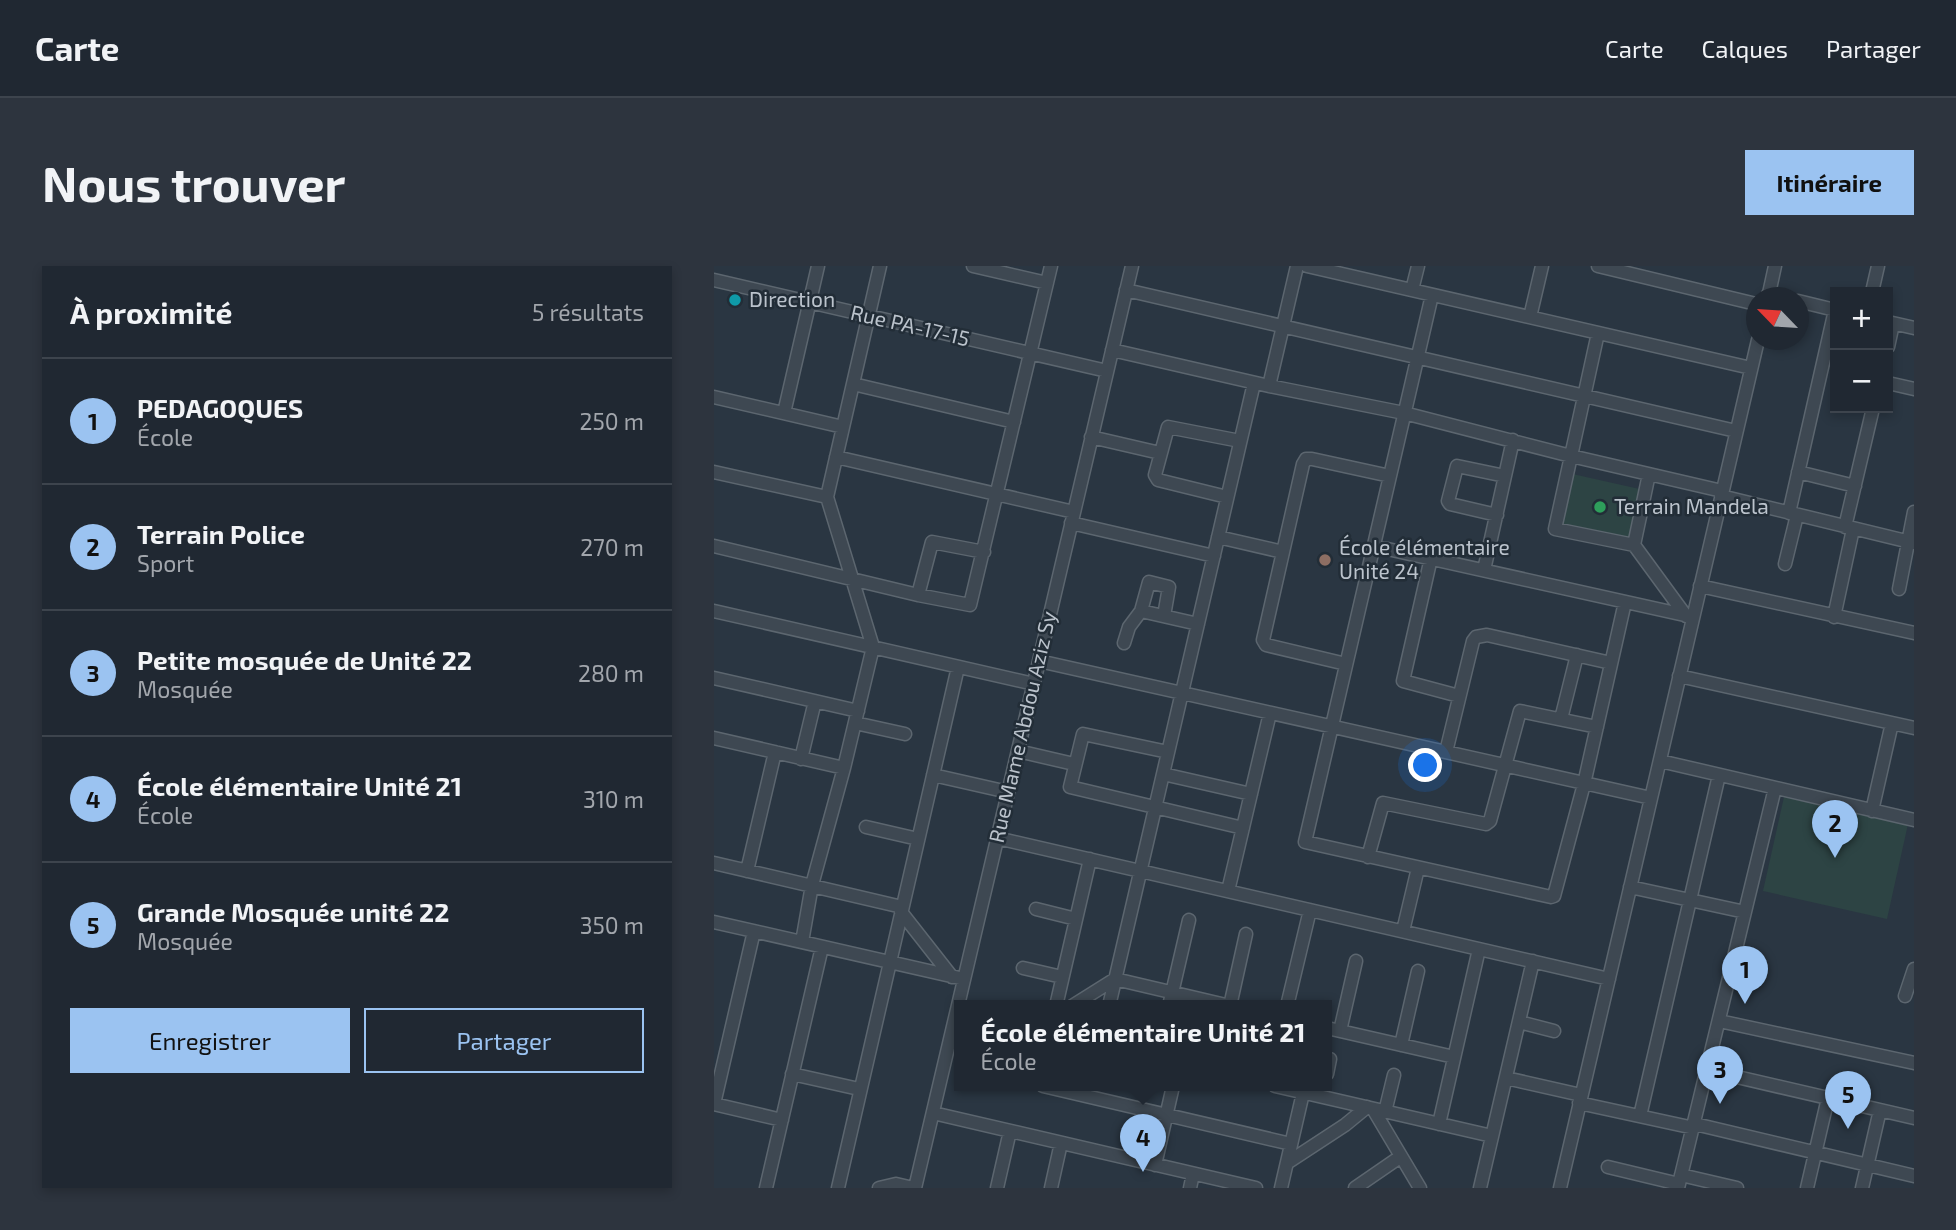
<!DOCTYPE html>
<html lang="fr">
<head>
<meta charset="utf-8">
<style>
	body { margin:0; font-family:"Exo 2",sans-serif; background:#2d343e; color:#f1f3f6 }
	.controls { position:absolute; right:21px; top:21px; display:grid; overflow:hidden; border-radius:0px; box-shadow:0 4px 10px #0003 }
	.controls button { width:63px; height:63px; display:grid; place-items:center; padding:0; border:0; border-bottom:2px solid #3d444d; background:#202832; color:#f1f3f6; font:35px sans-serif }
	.compass { position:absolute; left:1032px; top:21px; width:63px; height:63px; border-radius:50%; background:#202832; box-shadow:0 4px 10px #0003; rotate:295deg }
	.you { position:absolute; left:712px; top:500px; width:24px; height:24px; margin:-18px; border:5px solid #fff; border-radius:50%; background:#1a73e8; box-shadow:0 0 0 10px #1a73e833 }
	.badge { display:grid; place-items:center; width:46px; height:46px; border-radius:50%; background:#9bc3f1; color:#111; font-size:23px; font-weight:700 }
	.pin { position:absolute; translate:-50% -58px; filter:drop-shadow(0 2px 4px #0008) }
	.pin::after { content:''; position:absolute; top:37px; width:24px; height:21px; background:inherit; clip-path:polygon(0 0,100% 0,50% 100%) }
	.popup { position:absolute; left:240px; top:734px; width:378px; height:91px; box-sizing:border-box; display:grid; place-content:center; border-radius:0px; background:#202832; filter:drop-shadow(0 2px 5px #0005); font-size:23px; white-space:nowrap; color:#a2a6ac }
	.popup b { font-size:26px; color:#f1f3f6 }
	.popup::after { content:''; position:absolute; left:50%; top:100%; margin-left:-14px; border:14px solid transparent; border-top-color:#202832 }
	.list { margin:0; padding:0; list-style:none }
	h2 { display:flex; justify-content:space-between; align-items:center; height:91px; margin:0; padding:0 28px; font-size:30px }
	h2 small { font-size:23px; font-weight:400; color:#a2a6ac }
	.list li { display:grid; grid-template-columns:46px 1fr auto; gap:21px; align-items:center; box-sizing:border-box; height:126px; padding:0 28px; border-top:2px solid #3d444d }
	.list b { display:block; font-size:26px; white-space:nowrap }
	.list p { margin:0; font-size:23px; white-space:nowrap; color:#a2a6ac }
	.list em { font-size:23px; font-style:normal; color:#a2a6ac }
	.actions { display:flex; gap:14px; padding:21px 28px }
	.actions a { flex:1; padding:16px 0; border:2px solid #9bc3f1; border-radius:0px; text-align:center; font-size:24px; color:#9bc3f1 }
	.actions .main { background:#9bc3f1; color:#111 }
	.map { position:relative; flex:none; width:1200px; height:922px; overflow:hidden; border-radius:0px }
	header { display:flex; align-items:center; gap:42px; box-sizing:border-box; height:98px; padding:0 35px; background:#202832; border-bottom:2px solid #3d444d }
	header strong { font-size:33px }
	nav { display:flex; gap:38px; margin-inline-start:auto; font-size:24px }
	.intro { display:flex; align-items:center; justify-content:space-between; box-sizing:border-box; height:168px; padding:0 42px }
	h1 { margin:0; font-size:49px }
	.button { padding:18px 32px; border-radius:0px; background:#9bc3f1; color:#111; font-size:24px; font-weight:700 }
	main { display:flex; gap:42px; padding:0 42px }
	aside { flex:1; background:#202832; border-radius:0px; box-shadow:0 4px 10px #0003 }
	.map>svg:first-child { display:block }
	.green { fill:#2d4444 }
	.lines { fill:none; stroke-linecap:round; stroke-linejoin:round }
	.minor-casing { stroke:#5c666f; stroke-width:15 }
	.minor { stroke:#3e4852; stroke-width:12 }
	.culture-dot { fill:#0f9aa8; stroke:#222d37; stroke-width:2.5 }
	.leisure-dot { fill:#2e9e5b; stroke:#222d37; stroke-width:2.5 }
	.education-dot { fill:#8d6e63; stroke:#222d37; stroke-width:2.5 }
	.labels { text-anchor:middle; stroke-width:5; stroke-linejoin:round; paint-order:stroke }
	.poi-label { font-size:21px; fill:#bbc3cc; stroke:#222d37; text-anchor:start }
	.street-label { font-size:21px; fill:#bbc3cc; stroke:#222d37 }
</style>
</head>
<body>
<header>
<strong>Carte</strong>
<nav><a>Carte</a><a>Calques</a><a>Partager</a></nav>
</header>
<div class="intro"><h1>Nous trouver</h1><a class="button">Itinéraire</a></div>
<main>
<aside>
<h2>À proximité<small>5 résultats</small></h2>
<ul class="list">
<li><span class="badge">1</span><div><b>PEDAGOQUES</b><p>École</p></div><em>250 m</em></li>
<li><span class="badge">2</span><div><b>Terrain Police</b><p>Sport</p></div><em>270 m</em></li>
<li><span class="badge">3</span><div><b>Petite mosquée de Unité 22</b><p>Mosquée</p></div><em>280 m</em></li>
<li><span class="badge">4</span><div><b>École élémentaire Unité 21</b><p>École</p></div><em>310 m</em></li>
<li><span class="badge">5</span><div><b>Grande Mosquée unité 22</b><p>Mosquée</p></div><em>350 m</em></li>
</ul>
<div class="actions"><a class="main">Enregistrer</a><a>Partager</a></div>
</aside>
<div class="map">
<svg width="1200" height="922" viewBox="0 0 1200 922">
	<rect width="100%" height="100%" fill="#2a3642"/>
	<path class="green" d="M854,207L930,224L919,276L842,259Z
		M1070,531L1194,558L1173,653L1049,625Z"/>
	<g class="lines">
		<g class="minor-casing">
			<path id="minor" d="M259,0L333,17
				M593,0L1037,102
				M884,0L1042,38
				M0,14L393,105
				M412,24L1022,165
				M698,24L704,0
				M1158,26L1164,0
				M1054,28L1068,32
				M718,29L591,576L837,631L840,630L870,518L911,336
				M1054,32L1061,0
				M1084,35L1121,44
				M816,51L828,0
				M1174,56L1200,62
				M884,67L841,263L920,279L972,350
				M1174,81L1179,58
				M398,84L555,120L690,147L857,190L1008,225
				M1174,117L1200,123
				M139,118L300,156
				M555,120L583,0
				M0,131L129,161
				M70,147L104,0
				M377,171L446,187
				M122,191L360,246
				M0,206L113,231
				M1084,206L1141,220
				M1007,230L1200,277
				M513,231L444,214L441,209L454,161L526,175
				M1075,247L1121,44
				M783,249L736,238L734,235L743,200L791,210
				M357,257L500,290
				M1131,261L1159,142
				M504,271L569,286
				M920,279L935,208
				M0,280L204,329L256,339L337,0
				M660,280L975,350
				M717,292L689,415L745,430
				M1071,298L1083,249
				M770,304L799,174
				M986,320L1200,367
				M1185,323L1200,246
				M204,329L218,276L270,286
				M0,345L320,418
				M427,345L484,358
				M1120,351L1139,263
				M410,377L415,361L427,345L435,316L455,321L450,350
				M325,395L937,532
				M632,398L552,379L549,374L589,198L592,193H598L676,210
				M965,410L1200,462
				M0,412L144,445
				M847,453L863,389
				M141,457L191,468
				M0,472L130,502
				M304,485L360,498
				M454,486L369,468L356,521L529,562
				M732,486L759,375L762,371L773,369L897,397
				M87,493L101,435
				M946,495L1200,554
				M449,508L537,528
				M219,509L294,526
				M1158,545L1178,457
				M152,561L204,573
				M283,572L895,713
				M654,591L669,537L772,558L776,555L806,445L883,461
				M0,597L188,641
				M33,605L61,486
				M916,621L1031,646
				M514,625L556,447
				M322,643L362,653
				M187,646L238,711
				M0,656L250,713
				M689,665L704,602
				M88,676L98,619L130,502L159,381L113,231L166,0
				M309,702L348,711
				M1191,730L1200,703
				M342,740L376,593
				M358,740L401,713L516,740
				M395,740L540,117
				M455,740L475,654
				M516,740L532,668
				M573,740L596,644
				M1005,755L1200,797
				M805,756L840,765
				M613,762L740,791
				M626,765L642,695
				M687,779L704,705
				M993,804L1200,852
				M78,808L145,823
				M613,808L616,793
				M792,812L867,829
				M329,820L577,878
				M561,820L778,870
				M865,837L980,862
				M0,838L40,665
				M0,838L68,854
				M659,843L706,922
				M671,846L680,809
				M219,847L542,922
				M926,850L1005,509
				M725,858L765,683
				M981,858L1200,910
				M573,897L631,859L653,841
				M441,899L459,820
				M894,901L965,918
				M967,909L1023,922
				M52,922L108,681
				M124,922L244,401
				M165,922L182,918L199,922
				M201,922L418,0
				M283,922L296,865
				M337,922L347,877
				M476,922L479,908
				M567,922L589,827
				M641,922L686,891
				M766,922L819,695
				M846,922L1044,74
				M964,922L1061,522
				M1093,922L1114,832
				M1148,922L1166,844"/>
		</g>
		<use href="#minor" class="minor"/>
	</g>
	<circle class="culture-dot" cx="21" cy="34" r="7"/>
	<circle class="leisure-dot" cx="886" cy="241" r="7"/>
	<circle class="education-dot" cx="611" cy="294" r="7"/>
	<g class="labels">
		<g class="poi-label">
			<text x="35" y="41">Direction</text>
			<text x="900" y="248">Terrain Mandela</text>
			<text x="625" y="289">École élémentaire<tspan x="625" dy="24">Unité 24</tspan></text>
		</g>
		<g class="street-label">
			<text transform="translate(196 60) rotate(13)" y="7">Rue PA-17-15</text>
			<text transform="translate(309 461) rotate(-77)" y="7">Rue Mame Abdou Aziz Sy</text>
		</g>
	</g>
</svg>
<div class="controls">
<button>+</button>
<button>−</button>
</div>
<svg class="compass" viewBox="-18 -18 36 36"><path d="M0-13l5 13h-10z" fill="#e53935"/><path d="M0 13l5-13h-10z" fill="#a2a6ac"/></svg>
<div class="you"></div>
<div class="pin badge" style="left:1031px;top:738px">1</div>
<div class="pin badge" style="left:1121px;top:592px">2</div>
<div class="pin badge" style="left:1006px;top:838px">3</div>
<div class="pin badge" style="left:429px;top:906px">4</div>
<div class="popup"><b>École élémentaire Unité 21</b>École</div>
<div class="pin badge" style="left:1134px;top:863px">5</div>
</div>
</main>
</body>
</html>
